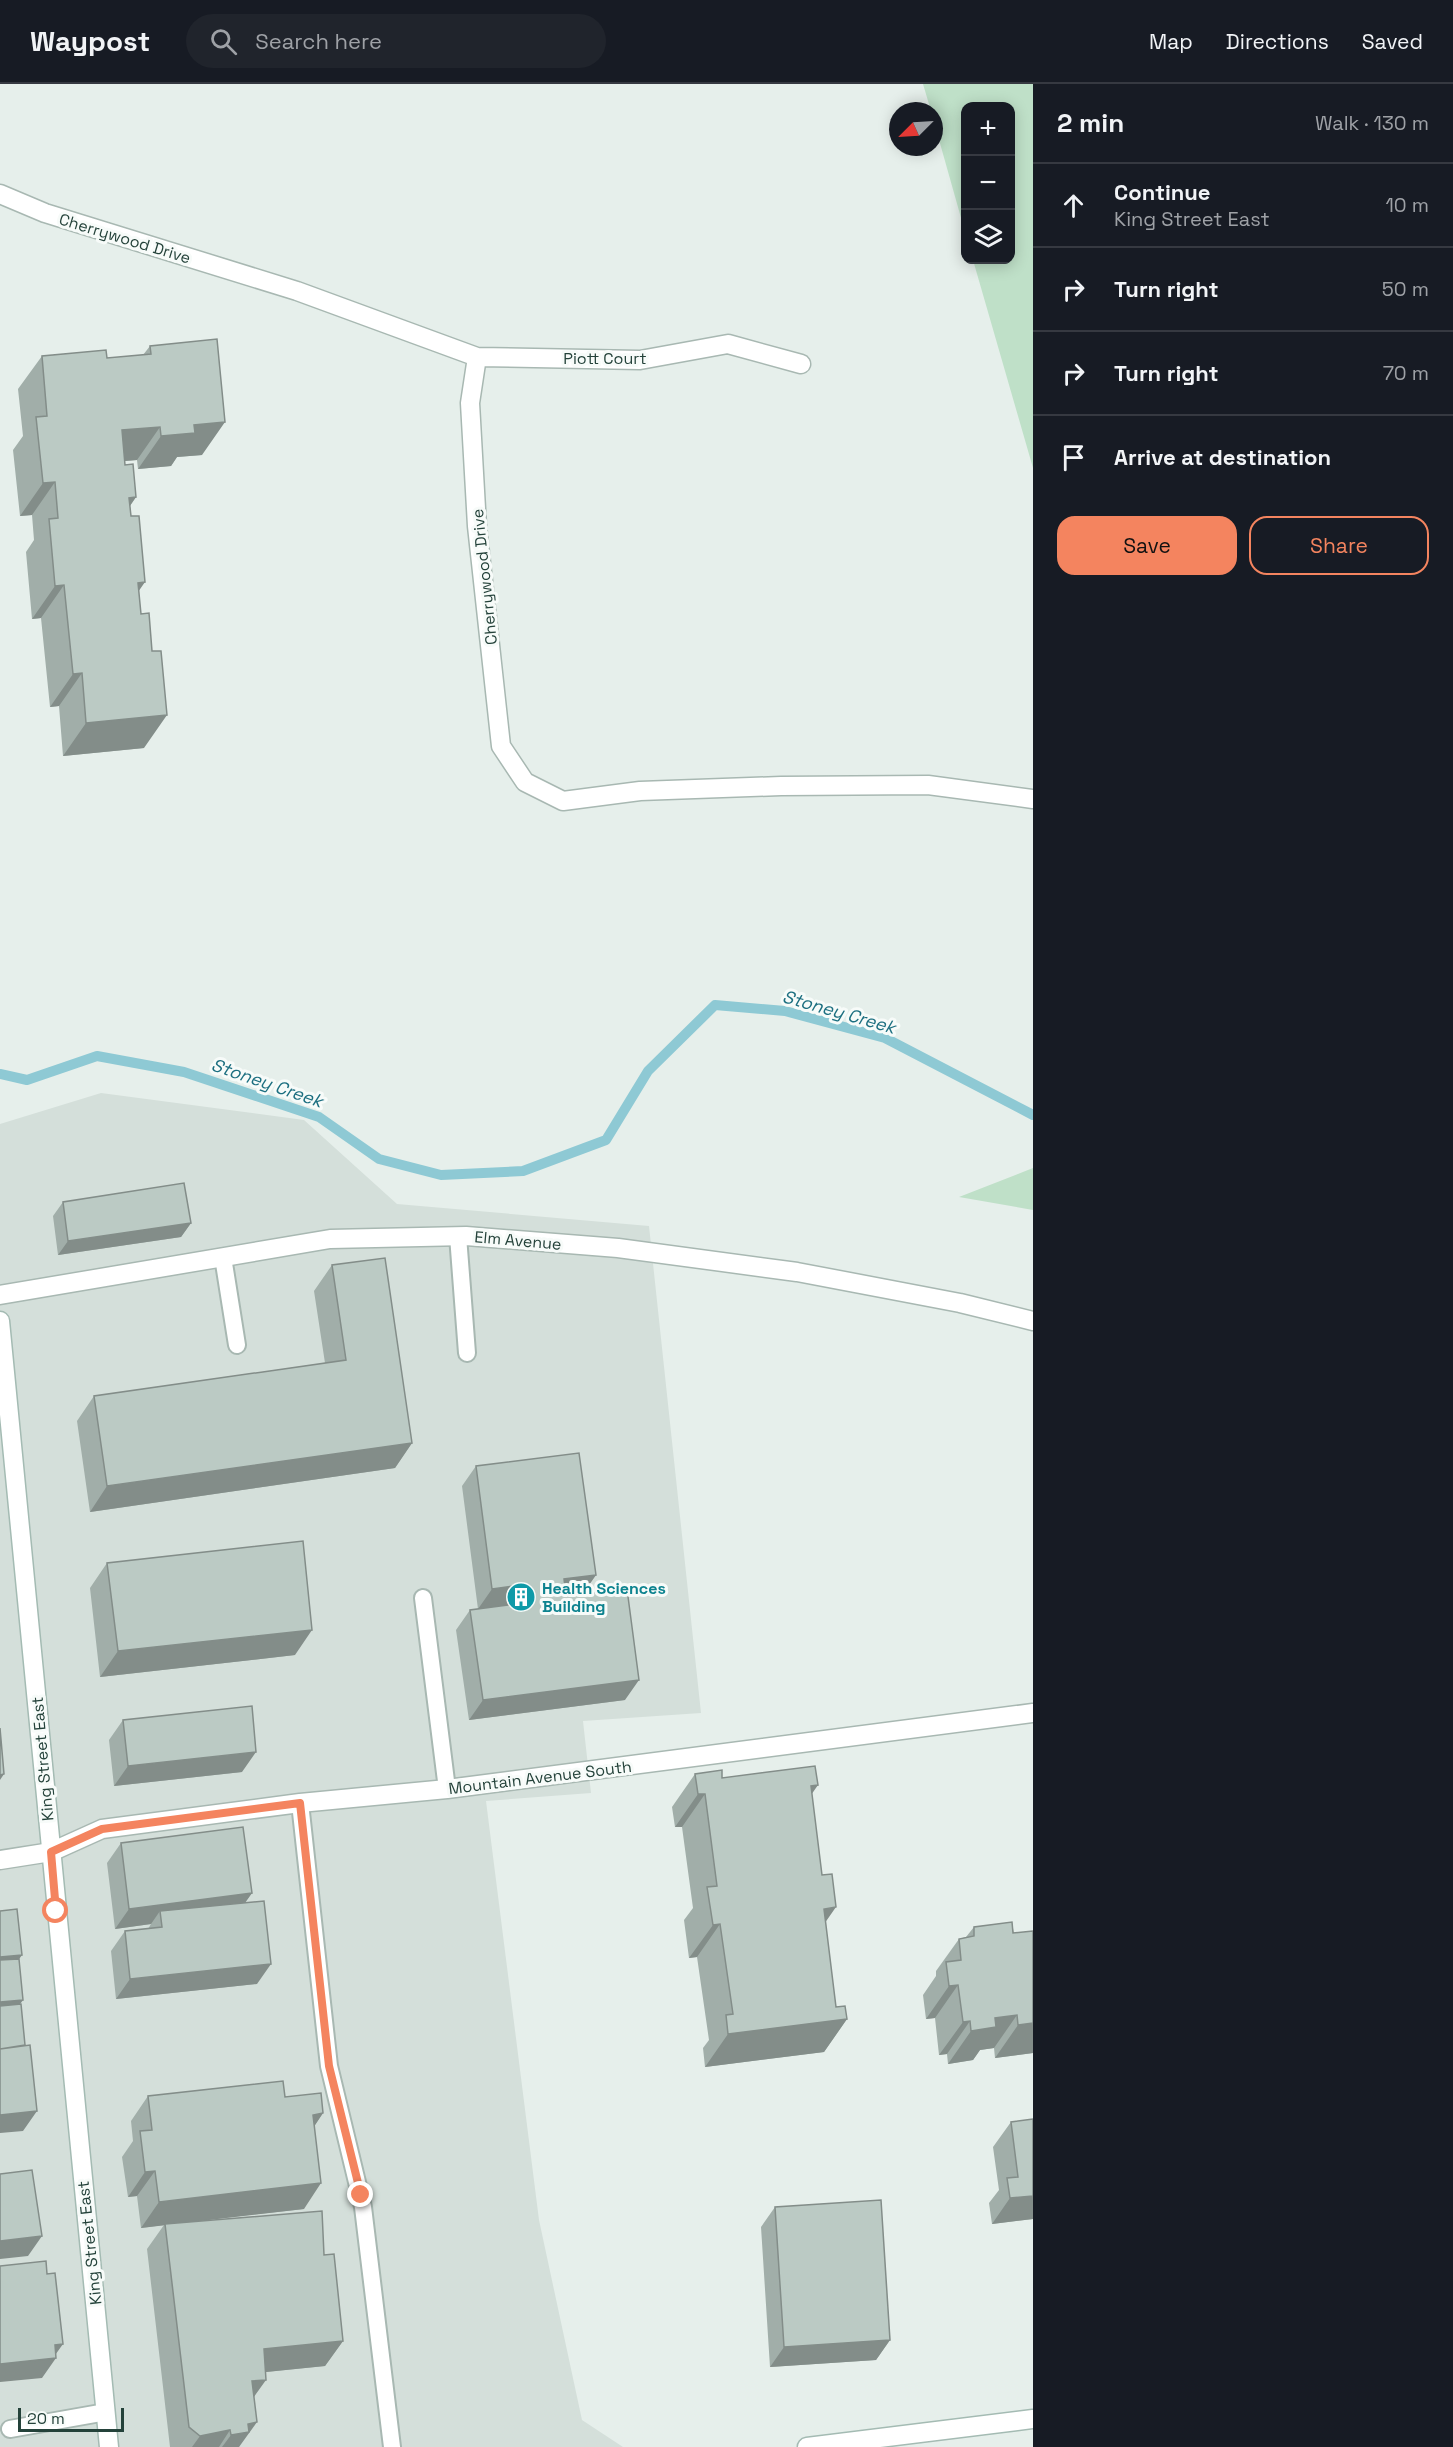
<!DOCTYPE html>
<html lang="en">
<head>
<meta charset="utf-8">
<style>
	body { margin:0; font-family:"Space Grotesk",sans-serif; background:#20242c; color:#f1f3f6 }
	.controls { position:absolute; right:18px; top:18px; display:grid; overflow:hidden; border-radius:12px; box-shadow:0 3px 15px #0003 }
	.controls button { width:54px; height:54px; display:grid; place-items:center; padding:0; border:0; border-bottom:2px solid #363941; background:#171b24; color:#f1f3f6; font:30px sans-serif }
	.compass { position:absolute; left:889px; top:18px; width:54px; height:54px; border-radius:50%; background:#171b24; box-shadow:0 3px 15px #0003; rotate:246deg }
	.scale { position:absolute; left:18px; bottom:15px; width:106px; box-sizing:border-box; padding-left:6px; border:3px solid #24423a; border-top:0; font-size:16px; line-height:21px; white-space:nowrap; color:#24423a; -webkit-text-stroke:4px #f7fbf9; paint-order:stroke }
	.stop { position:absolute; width:18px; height:18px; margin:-14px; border:4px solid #f4845f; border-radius:50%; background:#fff }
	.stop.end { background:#f4845f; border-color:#fff; box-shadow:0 2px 6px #0008 }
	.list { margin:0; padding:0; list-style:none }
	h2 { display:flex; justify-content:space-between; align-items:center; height:78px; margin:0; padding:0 24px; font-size:26px }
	h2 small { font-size:20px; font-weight:400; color:#9ea1a6 }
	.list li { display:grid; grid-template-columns:39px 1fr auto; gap:18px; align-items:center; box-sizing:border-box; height:84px; padding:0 24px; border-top:2px solid #363941 }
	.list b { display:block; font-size:22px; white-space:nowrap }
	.list p { margin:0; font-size:20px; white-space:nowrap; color:#9ea1a6 }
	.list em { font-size:20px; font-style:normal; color:#9ea1a6 }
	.actions { display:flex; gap:12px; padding:18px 24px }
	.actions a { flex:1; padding:14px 0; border:2px solid #f4845f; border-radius:18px; text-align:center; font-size:21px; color:#f4845f }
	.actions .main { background:#f4845f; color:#111 }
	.icon { flex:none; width:33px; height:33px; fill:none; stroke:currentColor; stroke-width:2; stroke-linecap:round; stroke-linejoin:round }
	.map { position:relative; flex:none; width:1033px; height:2363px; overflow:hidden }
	header { display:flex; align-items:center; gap:36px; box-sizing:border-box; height:84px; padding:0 30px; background:#171b24; border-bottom:2px solid #363941 }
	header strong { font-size:28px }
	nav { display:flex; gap:33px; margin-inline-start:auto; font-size:21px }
	.search { width:420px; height:54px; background:#20242c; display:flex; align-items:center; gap:15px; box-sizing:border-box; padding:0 21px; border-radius:33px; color:#9ea1a6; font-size:22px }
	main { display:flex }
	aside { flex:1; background:#171b24 }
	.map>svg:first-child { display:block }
	.built { fill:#d4dfda }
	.green { fill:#bfe0c8 }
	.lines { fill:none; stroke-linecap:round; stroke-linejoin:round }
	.stream { stroke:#8ec9d4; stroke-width:10 }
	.lane-casing { stroke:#a8b8b2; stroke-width:20 }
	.street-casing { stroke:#a8b8b2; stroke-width:21 }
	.secondary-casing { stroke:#a4bbb3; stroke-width:21 }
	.lane { stroke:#fff; stroke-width:16 }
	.street { stroke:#fff; stroke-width:18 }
	.secondary { stroke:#fff; stroke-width:18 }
	.wall { fill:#a1aea9 }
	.shaded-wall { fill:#838d89 }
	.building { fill:#bbcac4; stroke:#838d89; stroke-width:1.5 }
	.route { stroke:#f4845f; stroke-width:8 }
	.labels { text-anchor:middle; stroke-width:6; stroke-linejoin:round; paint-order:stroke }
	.street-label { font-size:16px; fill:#24423a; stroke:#f7fbf9 }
	.culture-label { font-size:16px; font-weight:bold; fill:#0d838f; stroke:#f7fbf9; text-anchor:start }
	.water-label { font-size:18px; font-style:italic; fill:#1c6f80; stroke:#f7fbf9 }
</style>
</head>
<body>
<header>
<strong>Waypost</strong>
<div class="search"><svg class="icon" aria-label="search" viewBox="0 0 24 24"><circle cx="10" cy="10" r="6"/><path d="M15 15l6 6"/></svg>Search here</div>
<nav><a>Map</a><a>Directions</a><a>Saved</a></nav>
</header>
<main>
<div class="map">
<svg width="1033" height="2363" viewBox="0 0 1033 2363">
	<rect width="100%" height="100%" fill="#e6efeb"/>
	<path class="built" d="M101,1009L304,1036L397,1120L649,1142L701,1629L583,1637L591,1709L486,1717L539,2136L582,2336L623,2363H0V1040Z"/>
	<path class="green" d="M923,0H1033V384L973,176H1010V22H966L965,148L934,38V27H931Z
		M1033,1084V1126L959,1113Z"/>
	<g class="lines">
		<path class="stream" d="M0,990L27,996L97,972L184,988L319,1033L379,1075L441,1091L523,1087L606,1056L648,987L715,921L785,927L885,954L1033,1031"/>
		<g class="lane-casing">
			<path id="lane" d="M458,1152L467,1269
				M223,1173L237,1261
				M423,1514L447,1705
				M300,1719L329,1982L363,2123L392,2363
				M10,2345L106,2328"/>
		</g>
		<g class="street-casing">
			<path id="street" d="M0,110L45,129L297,207L477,273L470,319L477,442L501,662L525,698L563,717L640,707L781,702L928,701L1033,715
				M477,273L640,276L728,260L801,280
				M0,1211L330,1155L466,1152L618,1164L797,1188L960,1219L1033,1237
				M0,1776L51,1768L102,1745L300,1719L447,1705L1033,1629"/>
		</g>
		<g class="secondary-casing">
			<path id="secondary" d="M0,1237L109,2363
				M807,2363L1033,2335"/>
		</g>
		<use href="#lane" class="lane"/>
		<use href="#street" class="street"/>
		<use href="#secondary" class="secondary"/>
	</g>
	<path class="wall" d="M150,262L202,371L177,373L171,382L138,385L137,376L125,377V381L136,413L130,422L139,507L144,664L63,672L59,622L50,623L41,534L32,535L26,468L34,456L32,431L20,432L13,366L23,352L18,305L42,272L107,274L143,271Z
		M63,1118L191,1139L181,1153L58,1171L53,1132Z
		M332,1181L412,1359L395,1384L90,1428L77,1337L94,1312L325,1279L314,1207Z
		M476,1382L596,1491L582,1510L625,1616L469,1636L456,1546L470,1526L478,1525L462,1402Z
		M107,1479L295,1571L100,1593L90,1504Z
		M123,1636L242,1688L114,1702L109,1656Z
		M695,1690L812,1710L825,1838L836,1923L847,1935L824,1968L705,1983L703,1964L709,1956L697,1873L689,1874L684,1836L693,1824L682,1743H675L672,1723Z
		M121,1759L252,1809L244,1819L257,1900L116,1915L111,1867L125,1847L148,1845L151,1840L115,1845L107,1779Z
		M1012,1838L1033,1969L995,1974L994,1964L980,1966L973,1976L948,1980L947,1970L939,1971L935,1934L926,1935L923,1911L936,1892V1887L959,1855L966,1853L974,1843Z
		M148,2012L285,2013L323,2029L314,2042L304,2125L187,2138L324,2171L343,2257L325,2282L265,2288L254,2313L239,2363H170L147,2165L164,2141L141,2144L137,2112L128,2113L122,2073L133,2057L131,2037Z
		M1011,2038L1033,2135L992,2140L989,2119L999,2106L993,2063Z
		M775,2123L890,2256L876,2276L770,2283L761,2143Z"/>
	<path class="shaded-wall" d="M225,338L202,371L177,373L171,382L138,385L161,352L194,341Z
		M160,343L137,376L99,379L122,346Z
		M55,398L32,431L20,432L43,399Z
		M136,413L113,446L129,414Z
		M145,498L122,531L138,499Z
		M64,501L41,534L32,535L55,502Z
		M82,589L59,622L50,623L73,590Z
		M167,631L144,664L63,672L86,639Z
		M191,1139L181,1153L58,1171L68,1157Z
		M412,1359L395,1384L90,1428L107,1402Z
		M596,1491L582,1511L550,1515L564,1495Z
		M522,1501L508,1521L478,1525L492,1505Z
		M312,1546L295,1571L100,1593L118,1567Z
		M639,1596L625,1616L469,1636L483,1616Z
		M256,1668L242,1688L114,1702L128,1682Z
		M4,1690L0,1696V1691Z
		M818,1701L795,1734L811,1702Z
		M698,1710H705L682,1743H675Z
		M252,1809L238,1829L160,1827L151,1840L115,1845L129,1825Z
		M836,1823L813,1856L824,1825Z
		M720,1840L697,1873L689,1874L713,1841Z
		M22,1871L12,1885L0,1886V1873Z
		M271,1880L257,1900L116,1915L130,1895Z
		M958,1901L935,1934L926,1935L949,1902Z
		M23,1916L13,1930L0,1931V1918Z
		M1017,1931L994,1964L980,1966L973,1976L948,1980L971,1947L995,1934Z
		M847,1935L824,1968L705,1983L728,1950Z
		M970,1937L947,1970L939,1971L963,1938Z
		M1033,1939V1969L995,1974L1018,1941Z
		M37,2027L23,2047L0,2049V2031Z
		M323,2029L306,2055L313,2031Z
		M155,2087L137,2112L128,2113L145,2088Z
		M321,2099L304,2125L141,2144L159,2118Z
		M1033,2112V2135L992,2140L1010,2114Z
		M42,2152L28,2172L0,2175V2157Z
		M890,2256L876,2276L770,2283L784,2263Z
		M343,2257L325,2282L247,2290L264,2265Z
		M63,2260L53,2274H56L42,2294L0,2298V2280L55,2261Z
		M266,2296L248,2321L252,2297Z
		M257,2338L239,2363H222L231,2351L248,2340Z
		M230,2346L219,2363H192L200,2352Z"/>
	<path class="building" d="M217,255L225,338L194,341L195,349L161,352L160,343L122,346L125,381L133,380L136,413L129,414L131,432H139L145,498L138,499L141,530L149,529L152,567H161L167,631L86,639L82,589L73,590L64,501L55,502L49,435L58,434L55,398L43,399L36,333L47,332L42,272L106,266L107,274L151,270L150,262Z
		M184,1099L191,1139L68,1157L63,1118Z
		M385,1174L412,1359L107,1402L94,1312L346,1276L332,1181Z
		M579,1369L596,1491L564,1495L566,1512L627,1505L639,1596L483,1616L470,1526L524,1519L522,1501L492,1505L476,1382Z
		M303,1457L312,1546L118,1567L107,1479Z
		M252,1622L256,1668L128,1682L123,1636Z
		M0,1644L4,1690L0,1691Z
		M815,1682L818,1701L811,1702L822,1791L832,1790L836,1823L824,1825L836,1923L845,1922L847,1935L728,1950L726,1931L733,1930L720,1840L713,1841L707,1803L717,1802L705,1710H698L695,1690L722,1686V1694Z
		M243,1743L252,1809L129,1825L121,1759Z
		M264,1817L271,1880L130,1895L125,1847L162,1843L160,1827Z
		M17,1825L22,1871L0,1873V1827Z
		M1012,1838L1013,1849L1033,1847V1939L1018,1941L1017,1931L995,1934L996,1943L971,1947L970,1937L963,1938L958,1901L949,1902L946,1878L961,1876L959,1855L974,1852V1843Z
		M19,1875L23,1916L0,1918V1876Z
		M21,1920L25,1961L0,1965V1922Z
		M30,1961L37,2027L0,2031V1965Z
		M283,1997L285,2013L321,2009L323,2029L313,2031L321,2099L159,2118L155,2087L145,2088L140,2047L152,2046L148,2012Z
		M1033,2035V2112L1010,2114L1007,2094L1018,2093L1011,2038Z
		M32,2086L42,2152L0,2157V2090Z
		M881,2116L890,2256L784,2263L775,2123Z
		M322,2127L324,2171L334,2170L343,2257L264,2265L266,2296L252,2297L257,2338L248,2340L249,2348L231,2351L230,2346L200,2352L189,2343L165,2140Z
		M46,2177L47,2190L55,2189L63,2260L55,2261L56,2274L0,2280V2182Z"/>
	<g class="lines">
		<path class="route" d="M56,1827L51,1768L102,1745L300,1719L329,1982L361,2111"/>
	</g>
	<defs>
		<g id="building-disc" transform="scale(1.5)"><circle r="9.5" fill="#0f9aa8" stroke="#f7fbf9"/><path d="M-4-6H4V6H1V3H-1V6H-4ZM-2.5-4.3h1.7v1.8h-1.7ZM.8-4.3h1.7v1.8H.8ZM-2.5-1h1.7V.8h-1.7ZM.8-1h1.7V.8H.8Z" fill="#fff"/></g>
	</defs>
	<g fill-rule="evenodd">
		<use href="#building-disc" x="521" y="1513"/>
	</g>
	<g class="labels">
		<g class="street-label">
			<text transform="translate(125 154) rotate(17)" y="6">Cherrywood Drive</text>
			<text x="605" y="280">Piott Court</text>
			<text transform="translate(484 493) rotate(-96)" y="6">Cherrywood Drive</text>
			<text transform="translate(518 1156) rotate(5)" y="6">Elm Avenue</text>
			<text transform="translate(42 1675) rotate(-95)" y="6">King Street East</text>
			<text transform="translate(540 1693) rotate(-7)" y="6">Mountain Avenue South</text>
			<text transform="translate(89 2159) rotate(-96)" y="6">King Street East</text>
		</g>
		<g class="culture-label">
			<text x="542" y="1510">Health Sciences<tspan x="542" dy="18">Building</tspan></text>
		</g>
		<g class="water-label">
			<text transform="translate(839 928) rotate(16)" y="6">Stoney Creek</text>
			<text transform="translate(267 999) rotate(19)" y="6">Stoney Creek</text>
		</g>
	</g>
</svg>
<div class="controls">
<button>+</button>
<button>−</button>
<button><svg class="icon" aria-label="layers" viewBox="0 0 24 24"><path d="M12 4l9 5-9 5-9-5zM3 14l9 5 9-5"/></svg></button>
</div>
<svg class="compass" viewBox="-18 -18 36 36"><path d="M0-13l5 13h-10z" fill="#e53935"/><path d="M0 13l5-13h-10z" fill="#9ea1a6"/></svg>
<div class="scale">20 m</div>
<div class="stop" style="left:56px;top:1827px"></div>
<div class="stop end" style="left:361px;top:2111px"></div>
</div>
<aside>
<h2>2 min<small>Walk · 130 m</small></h2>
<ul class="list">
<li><svg class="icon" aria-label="ahead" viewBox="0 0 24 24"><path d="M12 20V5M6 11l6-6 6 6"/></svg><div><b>Continue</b><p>King Street East</p></div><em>10 m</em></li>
<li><svg class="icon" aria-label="right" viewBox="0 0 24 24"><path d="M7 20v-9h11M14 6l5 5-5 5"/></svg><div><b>Turn right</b></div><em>50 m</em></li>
<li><svg class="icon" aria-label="right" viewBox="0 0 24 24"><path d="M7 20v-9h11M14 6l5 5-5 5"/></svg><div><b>Turn right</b></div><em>70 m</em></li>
<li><svg class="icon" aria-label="arrive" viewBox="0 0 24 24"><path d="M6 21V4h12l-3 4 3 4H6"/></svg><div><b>Arrive at destination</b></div></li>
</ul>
<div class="actions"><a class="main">Save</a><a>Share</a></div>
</aside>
</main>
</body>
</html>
